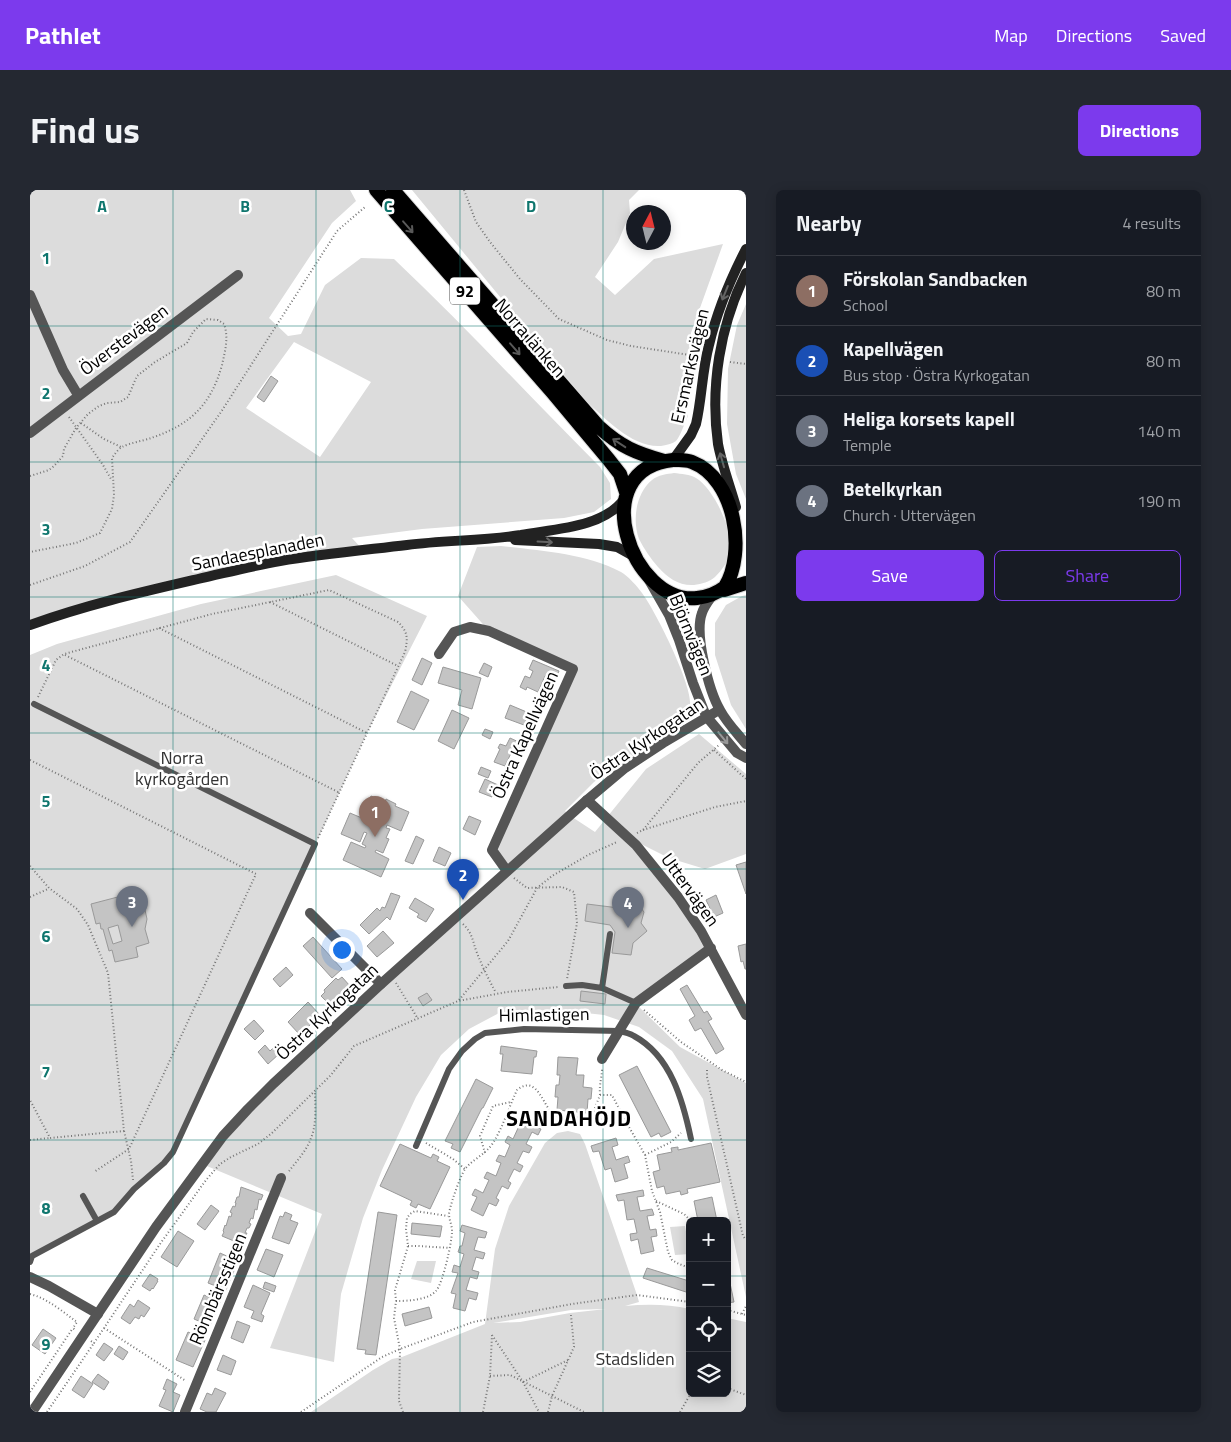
<!DOCTYPE html>
<html lang="en">
<head>
<meta charset="utf-8">
<style>
	body { margin:0; font-family:"Titillium Web",sans-serif; background:#242831; color:#f1f3f6 }
	.controls { position:absolute; right:15px; bottom:15px; display:grid; overflow:hidden; border-radius:8px; box-shadow:0 2px 12px #0003 }
	.controls button { width:45px; height:45px; display:grid; place-items:center; padding:0; border:0; border-bottom:1px solid #363941; background:#171b24; color:#f1f3f6; font:25px sans-serif }
	.compass { position:absolute; left:596px; top:15px; width:45px; height:45px; border-radius:50%; background:#171b24; box-shadow:0 2px 12px #0003; rotate:7deg }
	.you { position:absolute; left:311px; top:759px; width:18px; height:18px; margin:-12px; border:4px solid #fff; border-radius:50%; background:#1a73e8; box-shadow:0 0 0 8px #1a73e833 }
	.badge { display:grid; place-items:center; width:32px; height:32px; border-radius:50%; background:#7c3aed; color:#fff; font-size:16px; font-weight:700 }
	.pin { position:absolute; translate:-50% -41px; filter:drop-shadow(0 1px 2px #0008) }
	.pin::after { content:''; position:absolute; top:26px; width:18px; height:15px; background:inherit; clip-path:polygon(0 0,100% 0,50% 100%) }
	.list { margin:0; padding:0; list-style:none }
	h2 { display:flex; justify-content:space-between; align-items:center; height:65px; margin:0; padding:0 20px; font-size:21px }
	h2 small { font-size:16px; font-weight:400; color:#9ea1a6 }
	.list li { display:grid; grid-template-columns:32px 1fr auto; gap:15px; align-items:center; box-sizing:border-box; height:70px; padding:0 20px; border-top:1px solid #363941 }
	.list b { display:block; font-size:19px; white-space:nowrap }
	.list p { margin:0; font-size:16px; white-space:nowrap; color:#9ea1a6 }
	.list em { font-size:16px; font-style:normal; color:#9ea1a6 }
	.actions { display:flex; gap:10px; padding:15px 20px }
	.actions a { flex:1; padding:11px 0; border:1px solid #7c3aed; border-radius:8px; text-align:center; font-size:18px; color:#7c3aed }
	.actions .main { background:#7c3aed; color:#fff }
	.icon { flex:none; width:28px; height:28px; fill:none; stroke:currentColor; stroke-width:2; stroke-linecap:round; stroke-linejoin:round }
	.map { position:relative; flex:none; width:716px; height:1222px; overflow:hidden; border-radius:8px }
	header { display:flex; align-items:center; gap:30px; box-sizing:border-box; height:70px; padding:0 25px; background:#7c3aed; color:#fff }
	header strong { font-size:24px }
	nav { display:flex; gap:28px; margin-inline-start:auto; font-size:18px }
	.intro { display:flex; align-items:center; justify-content:space-between; box-sizing:border-box; height:120px; padding:0 30px }
	h1 { margin:0; font-size:35px }
	.button { padding:12px 22px; border-radius:8px; background:#7c3aed; color:#fff; font-size:18px; font-weight:700 }
	main { display:flex; gap:30px; padding:0 30px }
	aside { flex:1; background:#171b24; border-radius:8px; box-shadow:0 2px 12px #0003 }
	.map>svg:first-child { display:block }
	.green { fill:#dcdcdc; fill-rule:evenodd }
	.building { fill:#c4c4c4; stroke:#999; fill-rule:evenodd }
	.lines { fill:none; stroke-linecap:round; stroke-linejoin:round }
	.trunk-casing { stroke:#dbdbdb; stroke-width:16 }
	.path { stroke:#777; stroke-width:2; stroke-dasharray:1 2.5; stroke-linecap:butt }
	.service { stroke:#555; stroke-width:6 }
	.minor { stroke:#555; stroke-width:10 }
	.tertiary { stroke:#555; stroke-width:10 }
	.secondary { stroke:#222; stroke-width:10 }
	.trunk { stroke:#000; stroke-width:14 }
	.oneway { stroke:#595959 }
	.oneway2 { stroke:#646464 }
	.oneway3 { stroke:#999 }
	.grid { fill:none; stroke:#0f766e; stroke-width:1; stroke-opacity:0.55 }
	.labels { text-anchor:middle; stroke-width:5; stroke-linejoin:round; paint-order:stroke }
	.shield { fill:#fff; stroke:#4c4c4c; stroke-width:1 }
	.shield-label { font-size:16px; font-weight:bold; fill:#000 }
	.street-label { font-size:18px; fill:#000; stroke:#fff }
	.park-label { font-size:18px; fill:#333; stroke:#fff }
	.district-label { font-size:22px; font-weight:bold; letter-spacing:1px; fill:#000; stroke:#fff }
	.grid-label { font-size:16px; text-anchor:middle; font-weight:bold; fill:#0f766e; stroke:#fff; stroke-width:5; stroke-linejoin:round; paint-order:stroke }
</style>
</head>
<body>
<header>
<strong>Pathlet</strong>
<nav><a>Map</a><a>Directions</a><a>Saved</a></nav>
</header>
<div class="intro"><h1>Find us</h1><a class="button">Directions</a></div>
<main>
<div class="map">
<svg width="716" height="1222" viewBox="0 0 716 1222">
	<rect width="100%" height="100%" fill="#fff"/>
	<path class="green" d="M0,0H320L326,11L302,33L239,128L258,146L271,144L295,95L331,68L364,69C435,136 501,208 570,277L580,293L581,309L564,322L534,328L392,339L322,348L333,360L250,371L0,435ZM264,152L341,192L290,267L216,218Z
		M382,0H609L599,10L600,23L588,52L565,87L585,105L624,69L693,54L661,143L653,215L658,226C655,232 650,247 646,251C642,254 636,255 631,256C602,258 575,228 555,210Z
		M716,114V309L706,284L697,234L698,179L707,135Z
		M644,283C651,284 660,284 666,288C684,299 703,340 700,361C699,371 692,380 685,387C679,392 672,394 664,395C649,396 638,388 628,377C621,369 614,359 609,349C602,330 606,303 622,290C628,285 637,284 644,283Z
		M471,356C511,361 554,363 591,382C598,386 607,396 612,403C625,420 663,496 660,515C658,525 651,531 645,537L564,592L535,621L539,625L565,642L616,579L669,544L716,584V664L675,679L639,668L599,648L681,758L606,814L650,857L716,893V1107L673,909L642,861L609,837L574,825L528,820L471,822L439,839L411,865L386,907L352,980L333,1028L311,1104L304,1172L240,1158L292,1024L172,974L193,946L477,681L462,660L543,479L459,441L428,406L447,357Z
		M306,385L397,426L337,543L143,962L84,1022L9,1062L0,1072V465L27,454L171,414Z
		M716,405V539L701,515L685,465V433L696,415L712,406Z
		M538,941L550,944L555,954L607,1105L609,1112L595,1116C617,1114 638,1114 660,1119V1203H697V1128L716,1132V1222H281L343,1180L362,1169L372,1167L455,1134L465,1059L479,1016L515,953L527,943ZM576,1119L540,1123L490,1132L463,1133L541,1120Z
		M655,1036L660,1064L645,1065L640,1037Z
		M387,1071H406L401,1093L381,1089Z"/>
	<path class="building" d="M241,186L248,191L234,212L227,207Z
		M392,468L402,473L392,495L382,490Z
		M503,470L529,481L525,490L515,486L508,502L497,497L496,500L490,497L495,486L500,488L503,481L499,479Z
		M454,473L462,477L458,487L449,483Z
		M413,477L451,488L442,519L428,515L432,500L408,493Z
		M381,501L399,510L384,540L367,532Z
		M480,515L499,523L494,535L475,528Z
		M422,520L439,528L424,559L408,551Z
		M455,539L463,542L460,549L452,545Z
		M480,548L491,553L487,563L482,561L475,576L464,572L470,559L468,558L470,554L476,556Z
		M451,577L461,581L458,588L448,584Z
		M455,589L468,595L462,607L449,602Z
		M341,606L355,612L356,609L366,614L365,616L379,622L371,641L357,635L356,638L360,639L356,648L359,649L353,663L346,660L345,662L359,669L351,687L313,670L321,652L335,658L336,656L332,654L337,643L334,642L330,652L311,644L320,623L339,631L338,633L340,634L342,631L347,633L348,631L333,624Z
		M439,626L451,631L445,645L433,639Z
		M386,646L394,650L383,674L375,671Z
		M409,657L421,663L415,676L403,671Z
		M716,672V704L706,675Z
		M103,703L104,708L109,707L113,711L117,729L115,739L119,753L106,757L108,767L85,772L82,760L79,761L73,739H71L70,733L66,734L61,714ZM88,735L92,751L83,754L78,738Z
		M361,703L370,706L360,730L357,727L339,744L330,735L347,718L350,721L352,717L355,718Z
		M686,705L693,723L684,727L676,710Z
		M385,708L404,719L396,732L387,727L389,724L379,718Z
		M597,713L608,714L614,722L611,733L617,741L603,753L601,765L582,763L585,742L580,735L555,731L557,714L589,718Z
		M353,741L364,753L347,767L337,756Z
		M283,747L312,779L302,788L273,756Z
		M716,754V779H715L713,771L711,772L708,756Z
		M256,777L263,785L250,797L243,789Z
		M312,787L320,796L300,815L291,806L295,802L294,800L306,788L308,790Z
		M657,795L674,823L677,821L682,829L678,831L694,859L686,864L671,838L665,841L659,830L665,826L650,799Z
		M551,801L576,804L575,814L550,811Z
		M397,803L402,810L393,816L388,808Z
		M278,812L290,825L270,845L258,832Z
		M224,830L234,841L225,850L214,839Z
		M235,855L240,861L243,858L249,864L238,874L228,862Z
		M471,856L507,861L506,867H504L502,884L471,881L473,864H470Z
		M528,867L548,868L546,885H554L553,897L562,898L561,909H558L557,923L527,920L528,907H525L526,895H529L530,885H527Z
		M607,876L641,942L631,947L629,943L621,947L589,885Z
		M446,889L463,898L453,918H452L430,962L421,958L423,954L415,951Z
		M487,928L511,939L508,945L502,942L496,954L502,957L499,963L493,961L487,973L493,976L490,982L484,979L478,991L481,993L478,999L472,996L466,1008L469,1010L466,1016L459,1013L453,1026L441,1020L447,1007L442,1005L445,999L453,1003L459,990L454,988L457,982L466,986L471,973L466,971L469,965L475,967L480,955L475,952L478,946L483,949L489,936L484,934Z
		M586,948L588,955L582,957L586,970L598,966L600,972L594,974L598,988L585,992L581,978L575,980L569,961L563,962L561,956Z
		M681,953L690,992L657,999L658,1003L651,1005L650,1001L636,1004L634,996L627,998L623,982L630,980L627,965L642,962L641,958L648,957V960Z
		M370,954L401,968L403,964L409,967L407,971L420,977L400,1019L388,1014L386,1018L380,1015L382,1011L350,996Z
		M211,997L233,1005L231,1010L229,1009L227,1020L225,1019L223,1029L221,1028L219,1033L221,1034L219,1038H217L215,1043H217L211,1054L192,1046L194,1042L193,1041L195,1035L196,1036L199,1026L201,1027L202,1023L200,1022L203,1016L205,1017L206,1013H205L207,1007H209Z
		M613,1000L614,1006L607,1007L610,1021L622,1019L624,1025L617,1026L620,1040L626,1039L627,1046L621,1047L624,1061L611,1064L608,1049L601,1051L600,1044L607,1043L604,1029L597,1030L594,1010L588,1011L586,1005Z
		M682,1007L687,1031H668L664,1011Z
		M181,1015L189,1021L175,1040L167,1034Z
		M255,1022L262,1025L260,1030L268,1033L259,1054L242,1048L250,1026L253,1027Z
		M348,1022L367,1025L346,1165L335,1164L336,1160L327,1159Z
		M382,1033L412,1036L410,1047L381,1044Z
		M432,1035L457,1042L455,1048L448,1047L444,1060L455,1063L453,1069L446,1067L442,1080L449,1082L447,1089L440,1087L436,1100L448,1103L446,1110L439,1108L435,1121L423,1118L426,1104L421,1103L428,1083L422,1082L424,1075L430,1077L434,1064L428,1062L430,1056H432L435,1043L430,1041Z
		M148,1041L164,1051L147,1077L131,1067Z
		M236,1059L253,1065L244,1087L227,1080Z
		M190,1063L208,1071L196,1100L178,1093Z
		M617,1078L659,1091L656,1102L613,1088Z
		M697,1079L704,1112L697,1113Z
		M120,1084L128,1089L127,1091H128L123,1099L122,1098L120,1101L112,1096Z
		M235,1092L246,1096L244,1102L233,1098Z
		M223,1095L240,1103L231,1124L234,1126L232,1132L221,1128L224,1121L214,1117Z
		M174,1105L190,1112L180,1136L164,1129Z
		M108,1110L120,1118L114,1127L111,1125L109,1129L105,1127L100,1134L91,1128L100,1114L104,1117Z
		M399,1117L402,1128L375,1136L372,1124Z
		M207,1131L220,1136L213,1153L201,1148Z
		M13,1139L26,1148L15,1164L2,1155Z
		M158,1142L175,1150L163,1177L146,1170Z
		M74,1153L83,1159L74,1171L66,1165Z
		M89,1156L98,1162L93,1170L84,1164Z
		M193,1165L206,1171L201,1185L187,1180Z
		M68,1184L79,1192L74,1200L62,1192Z
		M51,1186L63,1194L54,1208L42,1200Z
		M137,1189L147,1194L143,1202L150,1205L143,1222L129,1216L136,1200L133,1199Z
		M185,1198L196,1203L186,1222H177L170,1219L177,1203L182,1205Z"/>
	<g class="lines">
		<g class="trunk-casing">
			<path id="trunk" d="M346,0L523,203L579,270L590,284L596,302
				M363,0L569,237C591,257 606,263 634,271
				M643,270C649,270 655,269 662,272C706,289 716,363 695,397C687,403 677,407 667,408C601,415 554,279 643,270Z
				M694,400L716,393"/>
		</g>
		<path class="path" d="M434,0L446,32L460,52L490,89L529,129L577,150L601,156L666,166
			M700,172L716,174
			M39,227L73,275L81,289
			M51,233L74,249L91,257
			M0,286L19,280L24,276L33,266L34,259L46,238L58,224L69,216L77,213L90,212L98,207L107,186L125,172L157,153L163,142L176,129L188,130L194,134C199,148 195,161 192,175C181,215 160,235 121,248C113,251 99,253 92,257C88,259 85,264 82,268L84,305L82,319L70,343L46,353L0,362
			M0,395L55,376L100,352L191,222L307,41L335,17
			M240,412L368,476
			M129,438L337,543
			M35,465L310,603
			M8,507L26,470L34,464L182,424L299,400L368,432C378,442 378,448 375,462L288,648
			M684,560L716,589
			M0,570L226,684L99,959L64,982
			M613,640L685,617L716,611
			M607,643L613,640L668,573L689,555
			M0,676L19,698L47,719L58,735L78,783L94,941L20,948L0,910
			M484,688L497,698L532,697L544,702L547,733L537,789
			M0,707L18,699
			M433,734C443,744 442,750 447,763C452,776 459,790 466,803
			M366,793L388,829
			M429,810L478,751L507,698L522,686L558,665L587,652
			M614,820L651,852L692,880L716,892
			M677,880V887L713,1046L716,1050
			M570,905C569,893 572,889 572,878
			M561,928L570,905H582L595,930
			M94,941L101,971L103,990
			M0,950L20,948
			M396,953L423,969L435,979
			M455,963L450,946L463,916L481,912
			M615,965L641,952L651,943
			M259,981C267,971 277,960 281,948C287,934 285,916 285,901
			M626,1011L654,1024L658,1028L660,1040
			M378,1056H388L420,1058
			M0,1104C17,1108 33,1122 47,1132L43,1138L45,1140
			M366,1111C378,1111 398,1110 406,1101C413,1093 422,1052 422,1041C422,1033 417,1027 420,1019C422,1010 430,987 435,979C443,969 455,965 463,953C473,937 479,917 487,900C508,883 513,918 525,926L595,930L615,965L622,1001L630,1022L638,1062L642,1070L649,1074L660,1078
			M697,1120L716,1125
			M712,1124L716,1116
			M74,1138L156,1191
			M462,1145L493,1192L509,1222
			M61,1151L64,1153L130,1054L176,990L190,974L201,967L228,954L242,943L301,885L324,856L428,811L477,802L528,797
			M460,1186L480,1185L554,1222
			M493,1192L538,1170
			M697,1198L716,1205
			M0,1202L43,1138
			M17,1222L64,1153
			M271,1222L352,1167L370,1159L443,1132L542,1114L607,1105L660,1112
			M373,1222L369,1211L370,1159L364,1128L366,1111L365,1100L378,1056L376,1039L377,1028L380,1024L385,1021L418,1026
			M453,1222L460,1186L462,1145
			M518,1222L522,1206L544,1157L541,1125
			M650,1222L661,1203"/>
		<path class="service" d="M536,796L552,795L572,798L606,813
			M572,798L580,744
			M386,956L419,879L432,861L445,849L455,843L494,839L589,841C594,842 599,843 604,846C641,866 653,911 661,949
			M53,1006L67,1031
			M0,1072L2,1066L84,1022L104,999L134,973L143,962L285,654L4,514"/>
		<path class="minor" d="M0,105L33,180L48,205
			M0,243L208,85
			M409,464L424,442L440,437L459,441L543,479L462,660L477,681
			M557,610L606,655L648,707L671,741L716,825
			M280,723L351,794
			M572,869L606,813L681,758
			M0,1087L19,1096L68,1124
			M155,1222L251,988"/>
		<path class="tertiary" d="M619,390L639,425L649,450L663,493L676,526L707,563L716,568
			M684,403C680,409 674,416 672,423C664,444 679,501 690,520C697,533 707,543 716,554
			M2,1222L126,1037L193,946L218,919L243,894L351,794L557,610L595,578L633,553L689,520"/>
		<path class="secondary" d="M643,270L661,245L666,234C672,208 672,181 679,155C687,121 700,90 716,59
			M706,317C700,296 692,275 688,254C680,197 690,135 716,83
			M485,350L569,354L587,357L605,367
			M0,435C55,415 112,402 168,389C195,383 222,376 250,371C292,364 335,360 377,355C415,350 453,351 491,345C524,339 574,338 595,308"/>
		<use href="#trunk" class="trunk"/>
	</g>
	<defs><path id="oneway-shaft" d="M-6 0H5M1.5-3L5.5 0L1.5 3" fill="none" stroke-width="1.6" stroke-linecap="round" stroke-linejoin="round" transform="scale(1.25)"/></defs>
	<g class="oneway">
		<use href="#oneway-shaft" transform="translate(378 37) rotate(49)"/>
		<use href="#oneway-shaft" transform="translate(485 159) rotate(49)"/>
		<use href="#oneway-shaft" transform="translate(589 253) rotate(-147)"/>
	</g>
	<g class="oneway2">
		<use href="#oneway-shaft" transform="translate(695 103) rotate(112)"/>
		<use href="#oneway-shaft" transform="translate(692 270) rotate(-106)"/>
		<use href="#oneway-shaft" transform="translate(515 352) rotate(3)"/>
	</g>
	<use class="oneway3" href="#oneway-shaft" transform="translate(693 548) rotate(51)"/>
	<path class="grid" d="M143,0V1222M286,0V1222M430,0V1222M573,0V1222M0,136H716M0,272H716M0,407H716M0,543H716M0,679H716M0,815H716M0,950H716M0,1086H660M697,1086H716"/>
	<g class="labels">
		<rect class="shield" x="420" y="87.5" width="30" height="27" rx="4"/>
		<g class="shield-label">
			<text x="435" y="107">92</text>
		</g>
		<g class="street-label">
			<text transform="translate(500 148) rotate(49)" y="6">Norra länken</text>
			<text transform="translate(94 150) rotate(-37)" y="6">Överstevägen</text>
			<text transform="translate(660 176) rotate(-77)" y="6">Ersmarksvägen</text>
			<text transform="translate(228 362) rotate(-11)" y="6">Sandaesplanaden</text>
			<text transform="translate(661 445) rotate(68)" y="6">Björnvägen</text>
			<text transform="translate(495 545) rotate(-66)" y="6">Östra Kapellvägen</text>
			<text transform="translate(617 549) rotate(-34)" y="6">Östra Kyrkogatan</text>
			<text transform="translate(660 700) rotate(54)" y="6">Uttervägen</text>
			<text transform="translate(297 822) rotate(-43)" y="6">Östra Kyrkogatan</text>
			<text transform="translate(514 825) rotate(-1)" y="6">Himlastigen</text>
			<text transform="translate(188 1099) rotate(-67)" y="6">Rönnbärsstigen</text>
		</g>
		<g class="park-label">
			<text x="152" y="574">Norra<tspan x="152" dy="21">kyrkogården</tspan></text>
			<text x="605" y="1175">Stadsliden</text>
		</g>
		<g class="district-label">
			<text x="539" y="936">SANDAHÖJD</text>
		</g>
	</g>
	<g class="grid-label">
		<text x="72" y="22">A</text>
		<text x="215" y="22">B</text>
		<text x="358" y="22">C</text>
		<text x="501" y="22">D</text>
		<text x="16" y="74">1</text>
		<text x="16" y="209">2</text>
		<text x="16" y="345">3</text>
		<text x="16" y="481">4</text>
		<text x="16" y="617">5</text>
		<text x="16" y="752">6</text>
		<text x="16" y="888">7</text>
		<text x="16" y="1024">8</text>
		<text x="16" y="1160">9</text>
	</g>
</svg>
<div class="controls">
<button>+</button>
<button>−</button>
<button><svg class="icon" aria-label="locate" viewBox="0 0 24 24"><circle cx="12" cy="12" r="6"/><path d="M12 2v4M12 18v4M2 12h4M18 12h4"/></svg></button>
<button><svg class="icon" aria-label="layers" viewBox="0 0 24 24"><path d="M12 4l9 5-9 5-9-5zM3 14l9 5 9-5"/></svg></button>
</div>
<svg class="compass" viewBox="-18 -18 36 36"><path d="M0-13l5 13h-10z" fill="#e53935"/><path d="M0 13l5-13h-10z" fill="#9ea1a6"/></svg>
<div class="you"></div>
<div class="pin badge" style="left:345px;top:647px;background:#8d6e63">1</div>
<div class="pin badge" style="left:433px;top:710px;background:#1a4fb4">2</div>
<div class="pin badge" style="left:102px;top:737px;background:#6b7280">3</div>
<div class="pin badge" style="left:598px;top:738px;background:#6b7280">4</div>
</div>
<aside>
<h2>Nearby<small>4 results</small></h2>
<ul class="list">
<li><span class="badge" style="background:#8d6e63">1</span><div><b>Förskolan Sandbacken</b><p>School</p></div><em>80 m</em></li>
<li><span class="badge" style="background:#1a4fb4">2</span><div><b>Kapellvägen</b><p>Bus stop · Östra Kyrkogatan</p></div><em>80 m</em></li>
<li><span class="badge" style="background:#6b7280">3</span><div><b>Heliga korsets kapell</b><p>Temple</p></div><em>140 m</em></li>
<li><span class="badge" style="background:#6b7280">4</span><div><b>Betelkyrkan</b><p>Church · Uttervägen</p></div><em>190 m</em></li>
</ul>
<div class="actions"><a class="main">Save</a><a>Share</a></div>
</aside>
</main>
</body>
</html>
